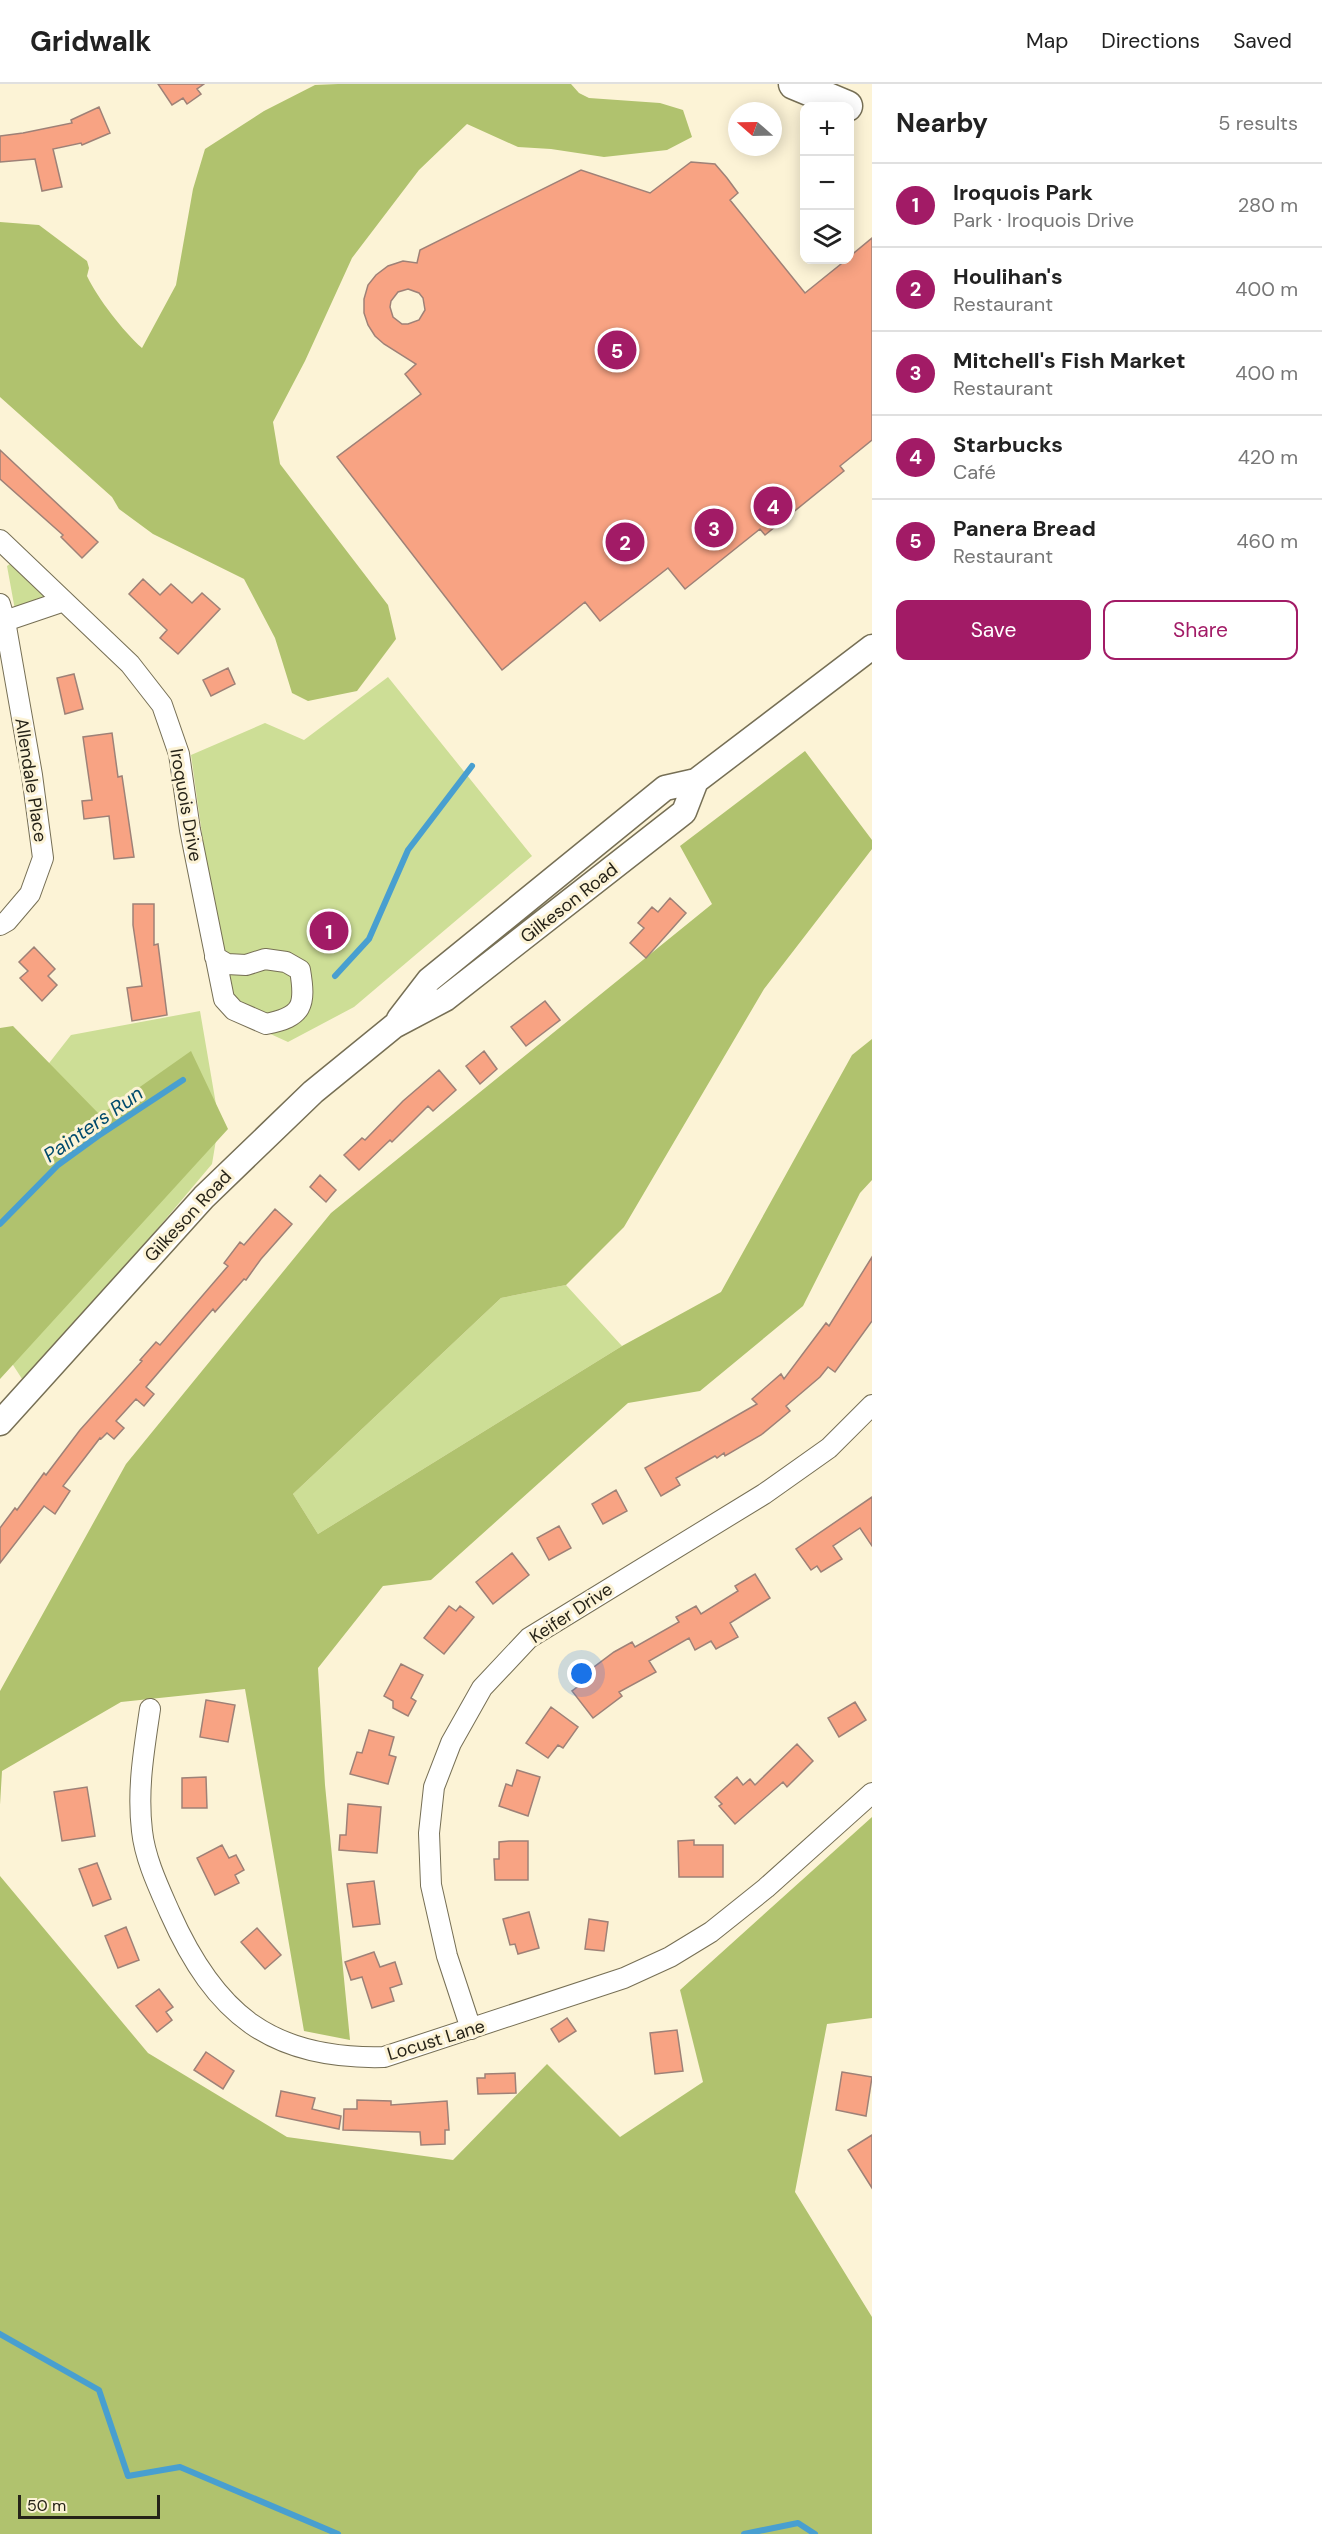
<!DOCTYPE html>
<html lang="en">
<head>
<meta charset="utf-8">
<style>
	body { margin:0; font-family:"DM Sans",sans-serif; background:#f6f6f6; color:#222 }
	.controls { position:absolute; right:18px; top:18px; display:grid; overflow:hidden; border-radius:12px; box-shadow:0 3px 15px #0003 }
	.controls button { width:54px; height:54px; display:grid; place-items:center; padding:0; border:0; border-bottom:2px solid #e0e0e0; background:#fff; color:#222; font:30px sans-serif }
	.compass { position:absolute; left:728px; top:18px; width:54px; height:54px; border-radius:50%; background:#fff; box-shadow:0 3px 15px #0003; rotate:290deg }
	.scale { position:absolute; left:18px; bottom:15px; width:142px; box-sizing:border-box; padding-left:6px; border:3px solid #262318; border-top:0; font-size:16px; line-height:21px; white-space:nowrap; color:#262318; -webkit-text-stroke:4px #fcf3d6; paint-order:stroke }
	.you { position:absolute; left:582px; top:1590px; width:21px; height:21px; margin:-15px; border:4px solid #fff; border-radius:50%; background:#1a73e8; box-shadow:0 0 0 9px #1a73e833 }
	.badge { display:grid; place-items:center; width:39px; height:39px; border-radius:50%; background:#a21b66; color:#fff; font-size:20px; font-weight:700 }
	.pin { position:absolute; translate:-50% -50%; border:3px solid #fff; box-shadow:0 2px 6px #0006 }
	.list { margin:0; padding:0; list-style:none }
	h2 { display:flex; justify-content:space-between; align-items:center; height:78px; margin:0; padding:0 24px; font-size:26px }
	h2 small { font-size:20px; font-weight:400; color:#767676 }
	.list li { display:grid; grid-template-columns:39px 1fr auto; gap:18px; align-items:center; box-sizing:border-box; height:84px; padding:0 24px; border-top:2px solid #e0e0e0 }
	.list b { display:block; font-size:22px; white-space:nowrap }
	.list p { margin:0; font-size:20px; white-space:nowrap; color:#767676 }
	.list em { font-size:20px; font-style:normal; color:#767676 }
	.actions { display:flex; gap:12px; padding:18px 24px }
	.actions a { flex:1; padding:14px 0; border:2px solid #a21b66; border-radius:12px; text-align:center; font-size:21px; color:#a21b66 }
	.actions .main { background:#a21b66; color:#fff }
	.icon { flex:none; width:33px; height:33px; fill:none; stroke:currentColor; stroke-width:2; stroke-linecap:round; stroke-linejoin:round }
	.map { position:relative; flex:none; width:872px; height:2450px; overflow:hidden }
	header { display:flex; align-items:center; gap:36px; box-sizing:border-box; height:84px; padding:0 30px; background:#fff; border-bottom:2px solid #e0e0e0 }
	header strong { font-size:28px }
	nav { display:flex; gap:33px; margin-inline-start:auto; font-size:21px }
	main { display:flex }
	aside { flex:1; background:#fff }
	.map>svg:first-child { display:block }
	.green { fill:#cdde96 }
	.forest { fill:#b0c26e }
	.lines { fill:none; stroke-linecap:round; stroke-linejoin:round }
	.stream { stroke:#489fd0; stroke-width:6 }
	.building { fill:#f8a383; stroke:#9e8177; stroke-width:1.5; fill-rule:evenodd }
	.minor-casing { stroke:#766f55; stroke-width:22 }
	.tertiary-casing { stroke:#766f55; stroke-width:27 }
	.primary-casing { stroke:#766f55; stroke-width:33 }
	.minor { stroke:#fff; stroke-width:20 }
	.tertiary { stroke:#fff; stroke-width:24 }
	.primary { stroke:#fff; stroke-width:30 }
	.labels { text-anchor:middle; stroke-width:6; stroke-linejoin:round; paint-order:stroke }
	.street-label { font-size:18px; fill:#262318; stroke:#fcf3d6 }
	.water-label { font-size:20px; font-style:italic; fill:#004a6c; stroke:#fcf3d6 }
</style>
</head>
<body>
<header>
<strong>Gridwalk</strong>
<nav><a>Map</a><a>Directions</a><a>Saved</a></nav>
</header>
<main>
<div class="map">
<svg width="872" height="2450" viewBox="0 0 872 2450">
	<rect width="100%" height="100%" fill="#fcf3d6"/>
	<path class="green" d="M10,480L44,512L43,515L15,526L7,482Z
		M388,593L532,772L354,923L288,958L227,930L191,671L265,639L304,656Z
		M200,927L219,1038L212,1080L26,1301L2,1264L0,1042L71,951Z
		M566,1201L622,1262L318,1450L293,1410L501,1214Z"/>
	<path class="forest" d="M338,0H571L579,9L589,14L660,19L683,26L692,53L667,66L604,73L551,65L518,63L467,40L419,86L352,174L305,277L273,338L280,380L388,521L396,555L357,607L308,617L292,609L275,554L244,495L153,450L119,425L112,413L0,313V138L39,141L87,177L89,184L87,192C98,215 123,247 142,264L176,201L193,105L205,65L264,27L315,1Z
		M805,667L872,756V765L764,905L624,1143L566,1201L501,1214L293,1410L318,1450L622,1262L721,1208L852,971L872,955V1096L860,1109L803,1222L700,1307L628,1319L431,1496L383,1502L318,1584L325,1701L350,1956L304,1947L245,1605L121,1618L2,1687L0,1721V1607L126,1380L331,1129L712,820L680,762Z
		M13,942L100,1031L191,967L228,1045L0,1295V944Z
		M872,1733V1934L827,1940L795,2108L872,2233V2450H0V1792L148,1969L287,2053L453,2076L547,1980L620,2053L703,1998L680,1906Z"/>
	<g class="lines">
		<path class="stream" d="M335,892L369,855L408,766L472,682
			M0,1140L58,1081L98,1052L183,996
			M0,2250L99,2306L128,2392L180,2383L338,2450
			M744,2450L798,2439L815,2450"/>
	</g>
	<path class="building" d="M158,0H204L197,5L201,10L187,20L183,14L172,21Z
		M99,23L110,49L82,61L81,59L53,65L62,103L42,107L35,75L0,78V52L23,49L72,39L71,36Z
		M691,78L715,80L727,94L738,109L730,116L805,209L846,176H849V173L872,154V356L840,382L844,387L765,451L760,445L685,505L668,484L600,537L585,518L502,586L337,373L421,310L405,290L416,280L384,260L375,252L368,241L364,229V215L368,201L376,191L388,182L403,177L417,179L420,166L581,86L650,109ZM408,205L419,209L423,214L425,226L419,236L408,240H402L393,233L390,223L391,217L398,208Z
		M0,366L98,458L82,474L61,453L63,451L0,395Z
		M143,495L160,511L171,500L192,519L202,509L220,525L178,570L160,554L167,546L129,510Z
		M228,584L235,600L211,612L203,596Z
		M74,590L83,625L65,630L57,594Z
		M112,649L118,693L122,692L134,773L114,775L109,732L84,735L82,717L92,716L83,653Z
		M670,814L686,829L646,874L630,859L644,844L638,839L652,823L658,828Z
		M133,820H154V861L158,860L167,931L132,937L127,904L142,902L133,841Z
		M34,863L55,885L48,892L57,901L42,917L20,894L28,887L19,878Z
		M545,917L560,936L526,962L511,943Z
		M484,967L497,985L480,1000L466,982Z
		M439,986L456,1006L433,1027L428,1022L392,1058L390,1056L359,1086L344,1071L362,1054L365,1056L403,1017Z
		M320,1091L336,1106L326,1118L310,1103Z
		M275,1125L292,1140L261,1175L246,1196L244,1195L215,1228L213,1225L146,1303L154,1310L144,1322L136,1315L116,1337L124,1344L114,1355L107,1349L101,1355L100,1354L63,1402L70,1407L55,1430L44,1422L0,1479V1444L15,1424L17,1426L44,1389L46,1391L80,1346L142,1277L140,1276L156,1258L160,1261L228,1182L224,1179L240,1158L244,1161Z
		M872,1173V1237L835,1288L828,1283L820,1293L786,1322L790,1327L761,1351L725,1372L724,1369L717,1374L715,1372L676,1394L680,1401L661,1412L645,1384L757,1320L752,1315L781,1290L784,1295L826,1239L829,1242Z
		M616,1406L627,1427L603,1440L592,1420Z
		M872,1413V1462L860,1444L833,1462L842,1475L821,1488L817,1482L811,1486L796,1465Z
		M559,1442L571,1464L549,1476L537,1454Z
		M512,1469L529,1491L493,1520L476,1498Z
		M755,1490L770,1514L730,1539L738,1553L716,1565L711,1557L695,1566L689,1554L649,1577L656,1588L619,1608L622,1612L593,1634L572,1607L585,1597L582,1592L614,1568L632,1558L635,1563L679,1538L676,1533L696,1522L701,1530L738,1507L735,1502Z
		M449,1522L456,1527L460,1522L474,1533L444,1570L424,1554Z
		M401,1580L423,1591L411,1614L416,1617L408,1632L393,1624V1617L384,1612Z
		M206,1616L235,1621L228,1658L200,1653Z
		M855,1618L866,1636L839,1653L828,1634Z
		M551,1623L578,1643L563,1664L558,1661L548,1674L526,1659Z
		M369,1646L394,1653L389,1671L396,1673L388,1700L350,1690L357,1668L362,1669Z
		M797,1660L813,1677L787,1703L783,1698L735,1740L719,1722L722,1720L715,1713L737,1693L743,1701L750,1695L755,1701Z
		M517,1686L540,1693L528,1732L499,1722L506,1700L512,1702Z
		M206,1693L207,1724H182V1694Z
		M87,1703L95,1752L62,1757L54,1708Z
		M348,1720L381,1723L377,1769L339,1766L340,1751H346Z
		M694,1756V1761H723V1793H679L678,1757Z
		M509,1757H528V1796H495L494,1775H499V1758Z
		M222,1761L229,1774L236,1771L244,1786L235,1791L239,1799L215,1811L197,1774Z
		M97,1779L111,1815L93,1822L79,1785Z
		M374,1797L380,1840L353,1843L347,1800Z
		M529,1828L539,1864L518,1870L515,1860L510,1861L503,1835Z
		M589,1835L608,1838L604,1867L585,1865Z
		M126,1843L139,1876L118,1884L105,1852Z
		M257,1844L281,1871L265,1885L241,1858Z
		M374,1868L380,1883L395,1878L402,1900L390,1904L394,1917L372,1924L362,1893L351,1896L345,1878Z
		M159,1905L173,1923L166,1928L172,1936L157,1948L136,1922Z
		M567,1934L576,1947L559,1958L551,1945Z
		M677,1946L683,1987L655,1990L650,1949Z
		M206,1968L234,1987L223,2005L194,1986Z
		M842,1988L872,1993L866,2032L836,2026Z
		M515,1989L516,2009L478,2010L477,1994H485V1990Z
		M281,2007L315,2014L312,2025L341,2032L339,2045L276,2032Z
		M357,2016L391,2017V2021L447,2017L449,2046H445V2060L421,2061L420,2048L343,2046L344,2025H357Z
		M872,2051V2104L848,2066Z"/>
	<g class="lines">
		<g class="minor-casing">
			<path id="minor" d="M0,456L130,580L162,621L179,670L190,746L224,915L234,926L266,940C303,933 306,921 300,886L286,878L265,875L246,881L227,880L215,873
				M0,520L5,537L32,691L43,774L30,810L7,837L0,841
				M5,537L64,517
				M150,1625C144,1666 137,1705 142,1747C145,1775 159,1804 170,1829C215,1930 271,1976 384,1973L624,1894L670,1873L711,1848L766,1804L872,1709
				M471,1945L447,1872L431,1801L429,1749L434,1703L451,1659L482,1604L529,1554L764,1410L829,1364L872,1321"/>
		</g>
		<g class="tertiary-casing">
			<path id="tertiary" d="M399,935L429,896L665,704L696,697L872,563
				M0,1339L204,1113L313,1008L394,942L445,915L684,728L696,697"/>
		</g>
		<g class="primary-casing">
			<path id="primary" d="M794,0L847,22"/>
		</g>
		<use href="#minor" class="minor"/>
		<use href="#tertiary" class="tertiary"/>
		<use href="#primary" class="primary"/>
	</g>
	<g class="labels">
		<g class="street-label">
			<text transform="translate(31 696) rotate(81)" y="6">Allendale Place</text>
			<text transform="translate(186 721) rotate(80)" y="6">Iroquois Drive</text>
			<text transform="translate(569 819) rotate(-38)" y="6">Gilkeson Road</text>
			<text transform="translate(188 1132) rotate(-47)" y="6">Gilkeson Road</text>
			<text transform="translate(571 1529) rotate(-33)" y="6">Keifer Drive</text>
			<text transform="translate(436 1956) rotate(-17)" y="6">Locust Lane</text>
		</g>
		<g class="water-label">
			<text transform="translate(93 1040) rotate(-35)" y="7">Painters Run</text>
		</g>
	</g>
</svg>
<div class="controls">
<button>+</button>
<button>−</button>
<button><svg class="icon" aria-label="layers" viewBox="0 0 24 24"><path d="M12 4l9 5-9 5-9-5zM3 14l9 5 9-5"/></svg></button>
</div>
<svg class="compass" viewBox="-18 -18 36 36"><path d="M0-13l5 13h-10z" fill="#e53935"/><path d="M0 13l5-13h-10z" fill="#767676"/></svg>
<div class="scale">50 m</div>
<div class="you"></div>
<div class="pin badge" style="left:329px;top:847px">1</div>
<div class="pin badge" style="left:625px;top:458px">2</div>
<div class="pin badge" style="left:714px;top:444px">3</div>
<div class="pin badge" style="left:773px;top:422px">4</div>
<div class="pin badge" style="left:617px;top:266px">5</div>
</div>
<aside>
<h2>Nearby<small>5 results</small></h2>
<ul class="list">
<li><span class="badge">1</span><div><b>Iroquois Park</b><p>Park · Iroquois Drive</p></div><em>280 m</em></li>
<li><span class="badge">2</span><div><b>Houlihan's</b><p>Restaurant</p></div><em>400 m</em></li>
<li><span class="badge">3</span><div><b>Mitchell's Fish Market</b><p>Restaurant</p></div><em>400 m</em></li>
<li><span class="badge">4</span><div><b>Starbucks</b><p>Café</p></div><em>420 m</em></li>
<li><span class="badge">5</span><div><b>Panera Bread</b><p>Restaurant</p></div><em>460 m</em></li>
</ul>
<div class="actions"><a class="main">Save</a><a>Share</a></div>
</aside>
</main>
</body>
</html>
